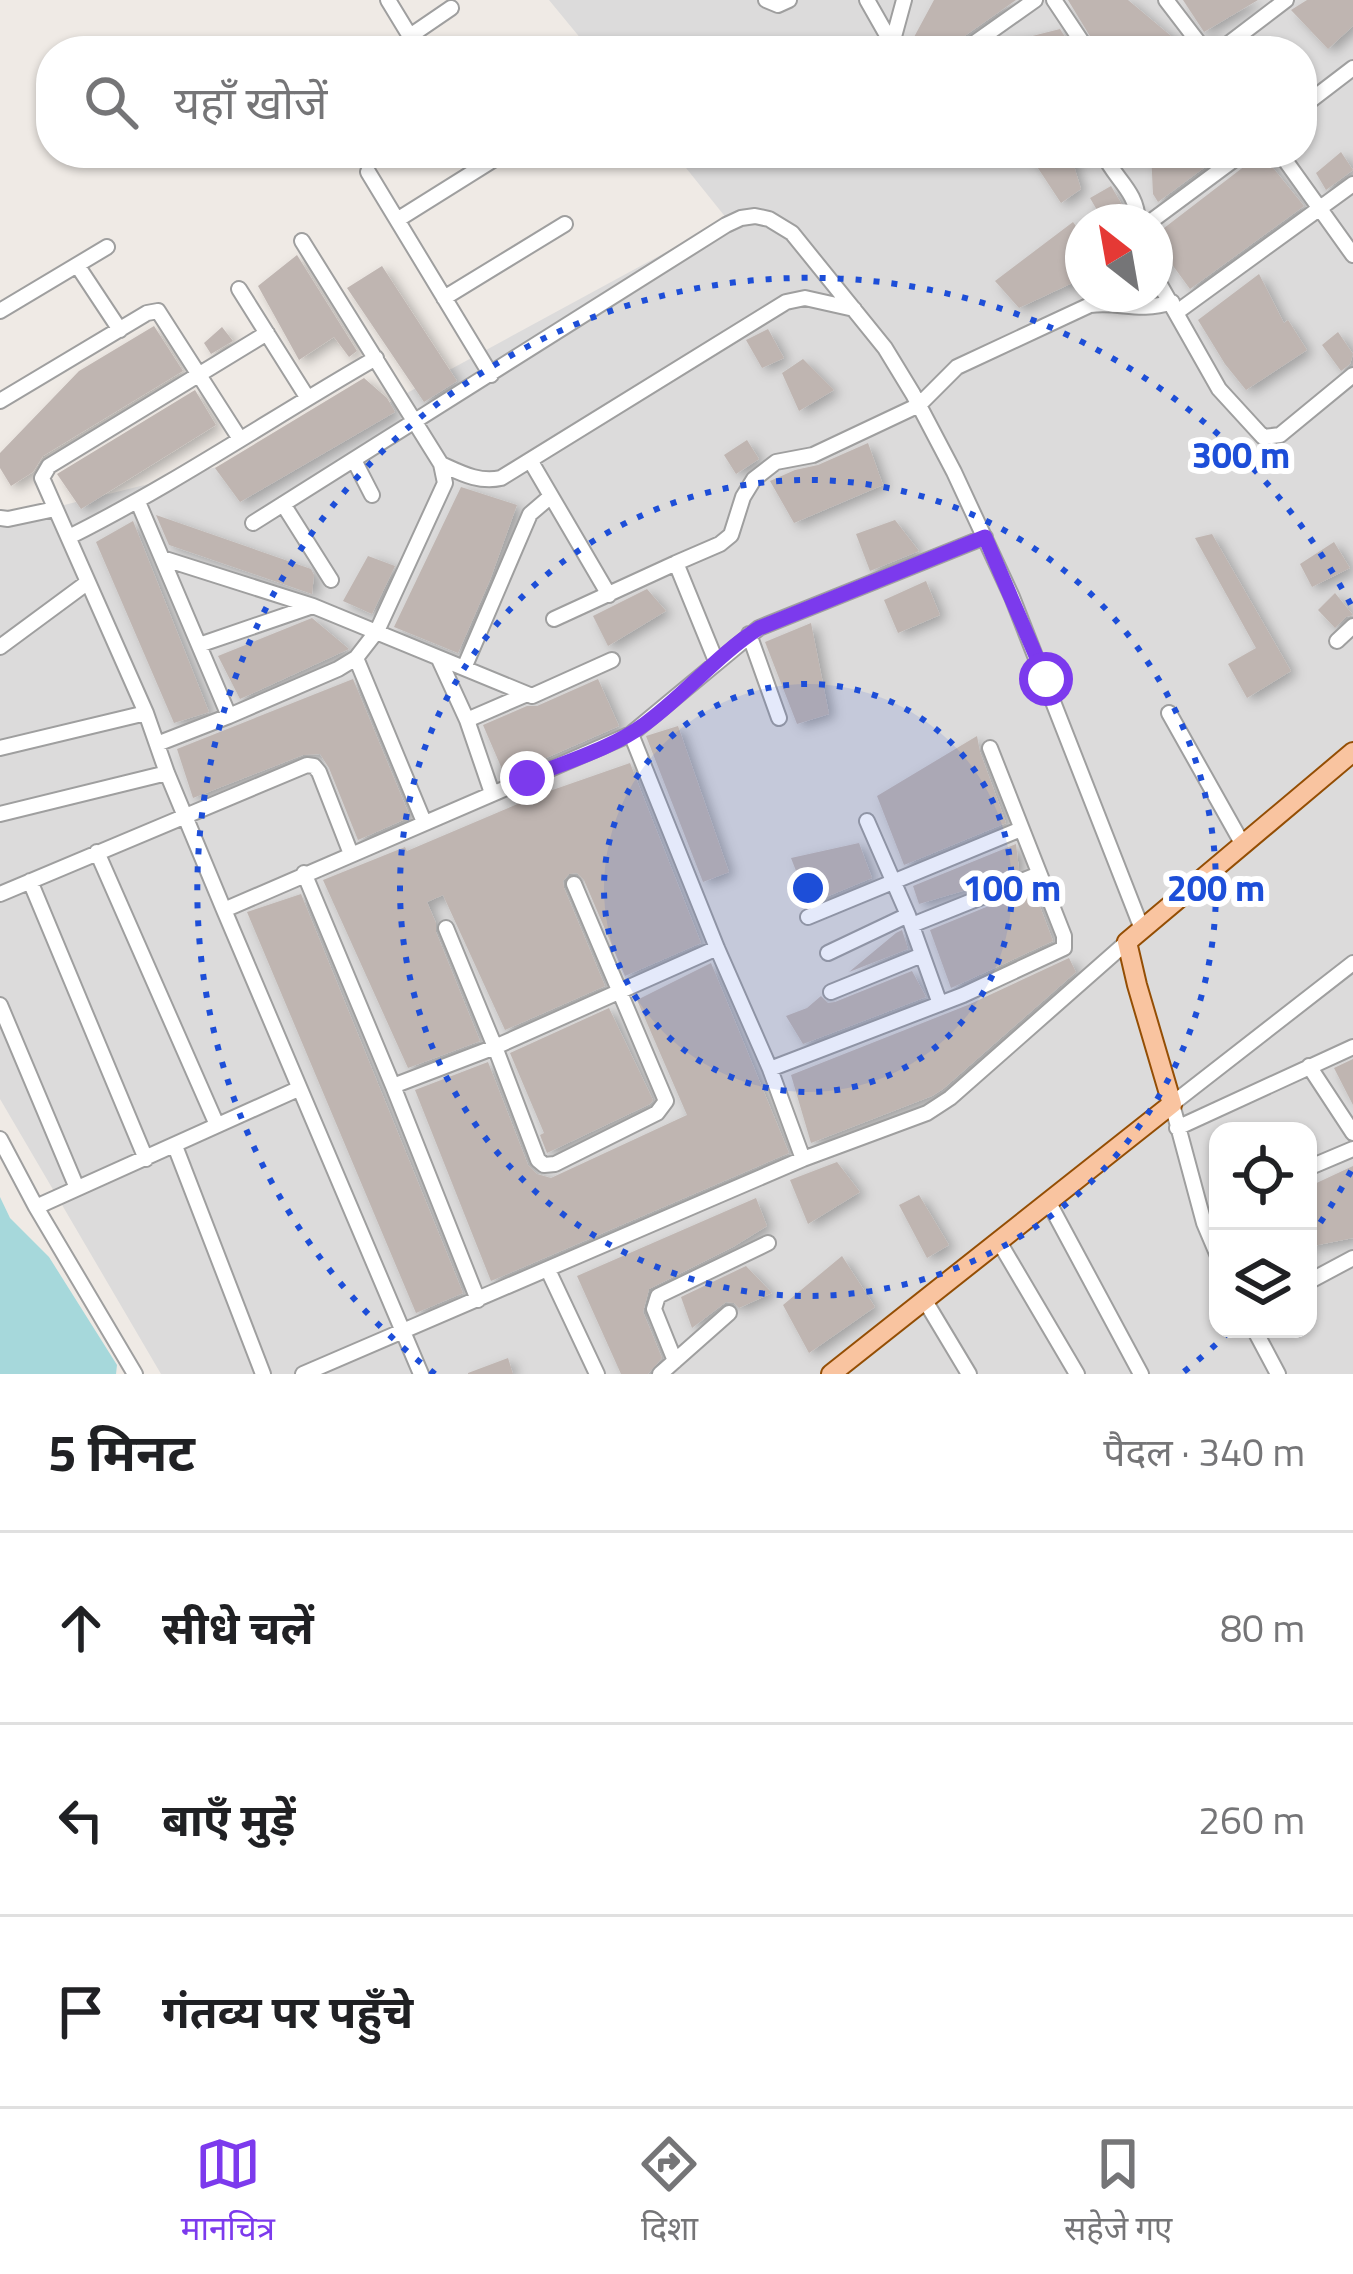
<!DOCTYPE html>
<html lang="hi">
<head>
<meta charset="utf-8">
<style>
	body { margin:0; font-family:"Titillium Web","Noto Sans Devanagari",sans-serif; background:#f6f6f6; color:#202124 }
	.controls { position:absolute; right:36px; bottom:36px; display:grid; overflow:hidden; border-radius:24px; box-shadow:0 3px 9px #0004 }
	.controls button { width:108px; height:108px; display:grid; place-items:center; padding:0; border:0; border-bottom:3px solid #e0e0e0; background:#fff; color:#202124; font:60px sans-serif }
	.compass { position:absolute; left:1065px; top:204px; width:108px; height:108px; border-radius:50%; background:#fff; box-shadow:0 3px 9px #0004; rotate:329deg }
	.stop { position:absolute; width:36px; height:36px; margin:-27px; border:9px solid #7c3aed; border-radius:50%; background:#fff }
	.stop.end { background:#7c3aed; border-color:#fff; box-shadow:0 3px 12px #0008 }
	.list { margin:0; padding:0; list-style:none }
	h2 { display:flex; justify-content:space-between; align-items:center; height:156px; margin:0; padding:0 48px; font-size:51px }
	h2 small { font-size:39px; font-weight:400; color:#757577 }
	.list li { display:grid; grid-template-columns:78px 1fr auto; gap:36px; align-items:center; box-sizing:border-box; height:192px; padding:0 48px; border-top:3px solid #e0e0e0 }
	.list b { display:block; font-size:45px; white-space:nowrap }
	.list em { font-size:39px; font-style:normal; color:#757577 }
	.icon { flex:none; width:66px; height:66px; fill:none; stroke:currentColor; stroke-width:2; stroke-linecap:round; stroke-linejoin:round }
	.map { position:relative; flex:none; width:1353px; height:1374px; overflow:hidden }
	.search { position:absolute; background:#fff; box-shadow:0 3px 9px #0004; left:36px; right:36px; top:36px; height:132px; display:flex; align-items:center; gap:30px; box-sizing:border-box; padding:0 42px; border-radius:48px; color:#757577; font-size:45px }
	.sheet { height:732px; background:#fff }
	nav { display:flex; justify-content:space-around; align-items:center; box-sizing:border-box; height:168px; border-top:3px solid #e0e0e0; background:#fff; font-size:33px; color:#757577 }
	nav a { display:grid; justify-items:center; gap:6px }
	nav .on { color:#7c3aed }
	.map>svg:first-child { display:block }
	.residential { fill:#dcdbdb; fill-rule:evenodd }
	.water { fill:#a6d8db }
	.building { fill:#bfb5b1; filter:url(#shadow) }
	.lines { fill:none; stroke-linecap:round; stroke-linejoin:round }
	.minor-casing { stroke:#9f9f9f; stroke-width:18 }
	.major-casing { stroke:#944e04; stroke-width:22 }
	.minor { stroke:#fff; stroke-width:14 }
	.major { stroke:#f9c4a0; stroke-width:18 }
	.route { stroke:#7c3aed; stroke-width:15 }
	.ring { fill:none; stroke:#1d4ed8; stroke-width:6; stroke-dasharray:6 12 }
	.centre { fill:#1d4ed8; stroke:#fff; stroke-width:6 }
	.ring-label { font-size:36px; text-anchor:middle; font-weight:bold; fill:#1d4ed8; stroke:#fff; stroke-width:12; stroke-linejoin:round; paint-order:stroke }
</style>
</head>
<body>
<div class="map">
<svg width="1353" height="1374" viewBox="0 0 1353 1374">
	<defs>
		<filter id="shadow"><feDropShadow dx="6" dy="4" stdDeviation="6" flood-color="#0004"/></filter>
	</defs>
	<rect width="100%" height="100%" fill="#efeae5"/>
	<path class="residential" d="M549,0H1353V1374H161L0,1099V521L317,442L727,219L674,153H1302V51H591ZM1083,222H1155V294H1083ZM1218,1131H1308V1329H1218Z"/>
	<path class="water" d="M0,1197L10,1218L49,1257L117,1365L116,1374H0Z"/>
	<path class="building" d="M934,0H1016L956,42L950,51H920L913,39Z
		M1068,0H1128L1189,51H1099Z
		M1183,0H1258L1204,32Z
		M1307,0H1353V26L1328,49L1291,10Z
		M1060,29L1074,51H989V47Z
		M1341,152L1353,170L1326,190L1316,173Z
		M1028,153H1070L1081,189L1061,203Z
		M1151,153H1224L1158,202L1153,194Z
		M1254,153H1261L1304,206L1190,289L1155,241V235L1250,162Z
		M1111,186L1124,208L1110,222H1104L1090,198Z
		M1073,222L1083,236V278L1019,308L995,281Z
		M297,255L357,351L349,357L334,337L299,360L258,286Z
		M382,266L457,381L424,402L347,288Z
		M1259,274L1284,323L1288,320L1307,350L1246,390L1225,364L1198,320Z
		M154,326L183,371L43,456L33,472L11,486L0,468V453L79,371Z
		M222,327L233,341L211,354L204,343Z
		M768,329L784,358L762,368L746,340Z
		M1338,332L1353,354L1350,364L1341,371L1322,345Z
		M803,359L834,390L799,411L782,373Z
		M364,378L387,398L395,412L240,502L215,468Z
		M195,390L216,425L81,509L57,474Z
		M747,440L759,459L736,474L724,455Z
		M868,443L883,485L794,523L770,481L795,470L818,465Z
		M461,487L517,505L490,580L458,653L394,627Z
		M156,515L311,569L314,575L312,594L169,545Z
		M895,520L919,551L870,571L856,534Z
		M133,521L209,712L174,723L96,542Z
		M1212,534L1291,671L1247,698L1228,664L1256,648L1195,538Z
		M1334,542L1350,568L1312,587L1300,564Z
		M368,556L395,566L372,614L343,601Z
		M926,581L940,615L898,633L884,600Z
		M647,589L666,611L608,646L593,616Z
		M1335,593L1353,615L1346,617L1335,628L1318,610Z
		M312,618L349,649L240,699L218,656Z
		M811,623L829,714L797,724L765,642Z
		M353,679L410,817L358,840L329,768L320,754L303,755L193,798L177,749Z
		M598,679L619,726L505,776L483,725L527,706H537Z
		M678,726L729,872L703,882L646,736Z
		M977,736L980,752L1006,823L904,865L877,796Z
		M630,763L701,943L625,976L584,880L577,873L569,874L563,881L564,888L605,986L505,1030L443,895L427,902L436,923V932L480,1041L408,1068L323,880L405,847L407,851L541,794Z
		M859,843L872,878L809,904L791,858Z
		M1016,844L1019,870L976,887L919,904L913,886Z
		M1033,888L1053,941L951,988L930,930Z
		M301,894L463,1293L416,1313L247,912Z
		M902,930L908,949L849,972L896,933Z
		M1069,958L1076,972L943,1089L932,1096L811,1143L791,1075L968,1005Z
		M711,963L789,1153L491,1281L415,1090L488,1062L528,1165L537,1174L551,1178L687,1115L637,1000Z
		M912,971L926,997L803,1044L786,1016L807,1008L821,996L828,1003L835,1002Z
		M609,1008L653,1100L650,1104L547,1153L540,1135L544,1133L510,1053Z
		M1353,1059V1105L1334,1068Z
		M837,1162L860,1192L808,1224L790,1180Z
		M1353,1166V1238L1308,1247V1187Z
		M919,1195L949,1245L927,1258L899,1205Z
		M756,1198L767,1226L733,1247L649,1289L643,1312L662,1358L648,1374H621L577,1276Z
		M842,1256L875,1307L809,1353L783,1305Z
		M746,1266L772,1293L739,1308L734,1303L726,1302L692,1328L681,1297Z
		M508,1358L513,1374H468V1373Z"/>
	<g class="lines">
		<g class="minor-casing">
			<path id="minor" d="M388,0L419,51
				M766,0L778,5L789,0
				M867,0L892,44
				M1054,0L1088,51
				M1166,0L1205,51
				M410,36L451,8
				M897,51L892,44L904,0
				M963,51L1035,0
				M1219,51L1286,0
				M1302,107L1353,68
				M1103,153C1115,180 1137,190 1138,222
				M1280,153L1353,255
				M368,172L491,375
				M397,220L504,153
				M1150,222L1243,153
				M77,265L120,330
				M1155,276L1219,389L1263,437L1280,435L1353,375
				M239,289L307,397
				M444,298L565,224
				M0,311L107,247
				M1177,312L1353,184
				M267,333L49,466L42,478L146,713L167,773L224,910L421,1374
				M0,401L147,313L158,311L240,439
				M354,460L372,495
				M530,460L609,595
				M441,464C461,473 479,483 501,478L786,302L805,298L854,309
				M138,502L229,716
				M283,504L331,580
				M0,518L8,519L55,509
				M253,523L726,225L741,218L755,216L769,219L792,233L885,348L913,394L954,472L1012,597L1142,929
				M69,537C175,484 273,417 376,358
				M162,558L313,606L532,696
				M676,563L720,544L731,535L743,497L754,479L776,462L813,455L919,405L957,367L1090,305C1121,301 1138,313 1172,302
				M554,619L676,563L716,661
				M749,634L779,718
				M1337,641L1353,626
				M199,645L313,606
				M0,647L88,582
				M356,658L424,822
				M439,659L467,720L492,793
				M464,668L530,514L551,496
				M1169,713L1242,843
				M467,720L527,694L532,696L612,660
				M631,734L717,948L770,1069L803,1159
				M157,744L229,716L338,669L356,658L377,631L445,483L441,464L302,241
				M0,748L146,713
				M0,814L167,773
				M867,821L908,915L940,1004
				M97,852L217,1125
				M304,873L393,1086L478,1300
				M30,881L146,1159
				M0,894L307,765L314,766L319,772L351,854
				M224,910L631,734L759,628L985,537
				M808,917L1021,829
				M912,925L1039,874
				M446,928L495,1047L538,1160L544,1165L555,1164L657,1113L666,1101L574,884
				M828,953L908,915
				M831,992L922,955
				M0,1005L77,1188
				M1309,1066L1353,1133
				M770,1069L963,995L1064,948V936L990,748
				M393,1086L495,1047L717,948
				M1177,1128L1353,1047
				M0,1139L36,1207L135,1374
				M175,1146L263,1374
				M1308,1168L1353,1149
				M1048,1201L1141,1374
				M36,1207L298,1089
				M998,1240L1077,1374
				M1218,1256L1204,1223L1172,1104L1353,963
				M548,1270L597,1374
				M1308,1282L1353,1258
				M924,1299L969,1374
				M1254,1329L1278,1374
				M675,1361L654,1309L658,1296L768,1243
				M303,1374L803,1159L927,1113L950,1098L1127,942
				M660,1374L729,1313"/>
		</g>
		<g class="major-casing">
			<path id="major" d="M831,1374L1172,1104L1137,985L1127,942L1353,752"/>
		</g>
		<use href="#minor" class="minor"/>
		<use href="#major" class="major"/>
	</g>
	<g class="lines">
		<path class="route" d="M527,778C565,762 611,749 645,724C685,695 717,655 759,628L985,537L1046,679"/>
	</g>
	<circle cx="808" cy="888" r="204" fill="#1d4ed8" fill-opacity=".12"/>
	<g class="ring">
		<circle cx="808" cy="888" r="204"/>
		<circle cx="808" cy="888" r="408"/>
		<path d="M1351 1171A612 612 0 0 1 1309 1239M1229 1332A612 612 0 0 1 1181 1374M435 1374A612 612 0 1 1 1351 605"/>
	</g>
	<circle cx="808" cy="888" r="18" class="centre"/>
	<g class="ring-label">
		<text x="1241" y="468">300 m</text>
		<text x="1012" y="901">100 m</text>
		<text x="1216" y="901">200 m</text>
	</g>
</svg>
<div class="controls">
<button><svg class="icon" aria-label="locate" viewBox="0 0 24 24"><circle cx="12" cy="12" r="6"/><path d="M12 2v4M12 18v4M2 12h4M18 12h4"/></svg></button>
<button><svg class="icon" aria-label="layers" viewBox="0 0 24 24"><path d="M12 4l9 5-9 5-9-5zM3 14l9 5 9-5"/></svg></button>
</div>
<svg class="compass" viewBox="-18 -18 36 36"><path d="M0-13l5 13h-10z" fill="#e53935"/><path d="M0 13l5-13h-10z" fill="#757577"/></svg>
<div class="stop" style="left:1046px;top:679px"></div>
<div class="stop end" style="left:527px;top:778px"></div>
<div class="search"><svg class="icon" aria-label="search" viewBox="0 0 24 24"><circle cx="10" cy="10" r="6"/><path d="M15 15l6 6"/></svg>यहाँ खोजें</div>
</div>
<section class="sheet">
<h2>5 मिनट<small>पैदल · 340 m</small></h2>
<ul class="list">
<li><svg class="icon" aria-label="ahead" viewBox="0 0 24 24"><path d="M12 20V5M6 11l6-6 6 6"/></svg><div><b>सीधे चलें</b></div><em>80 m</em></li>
<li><svg class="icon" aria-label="left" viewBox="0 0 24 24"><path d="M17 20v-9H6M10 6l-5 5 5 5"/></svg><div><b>बाएँ मुड़ें</b></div><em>260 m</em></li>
<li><svg class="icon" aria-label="arrive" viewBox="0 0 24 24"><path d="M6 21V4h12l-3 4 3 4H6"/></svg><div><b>गंतव्य पर पहुँचे</b></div></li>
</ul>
</section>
<nav>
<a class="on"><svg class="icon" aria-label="map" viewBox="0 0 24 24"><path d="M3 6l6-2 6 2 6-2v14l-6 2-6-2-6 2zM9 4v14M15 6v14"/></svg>मानचित्र</a>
<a><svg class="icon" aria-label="directions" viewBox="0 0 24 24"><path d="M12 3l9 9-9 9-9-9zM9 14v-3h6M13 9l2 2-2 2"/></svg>दिशा</a>
<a><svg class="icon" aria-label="saved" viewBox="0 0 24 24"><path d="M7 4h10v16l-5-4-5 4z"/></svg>सहेजे गए</a>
</nav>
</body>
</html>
